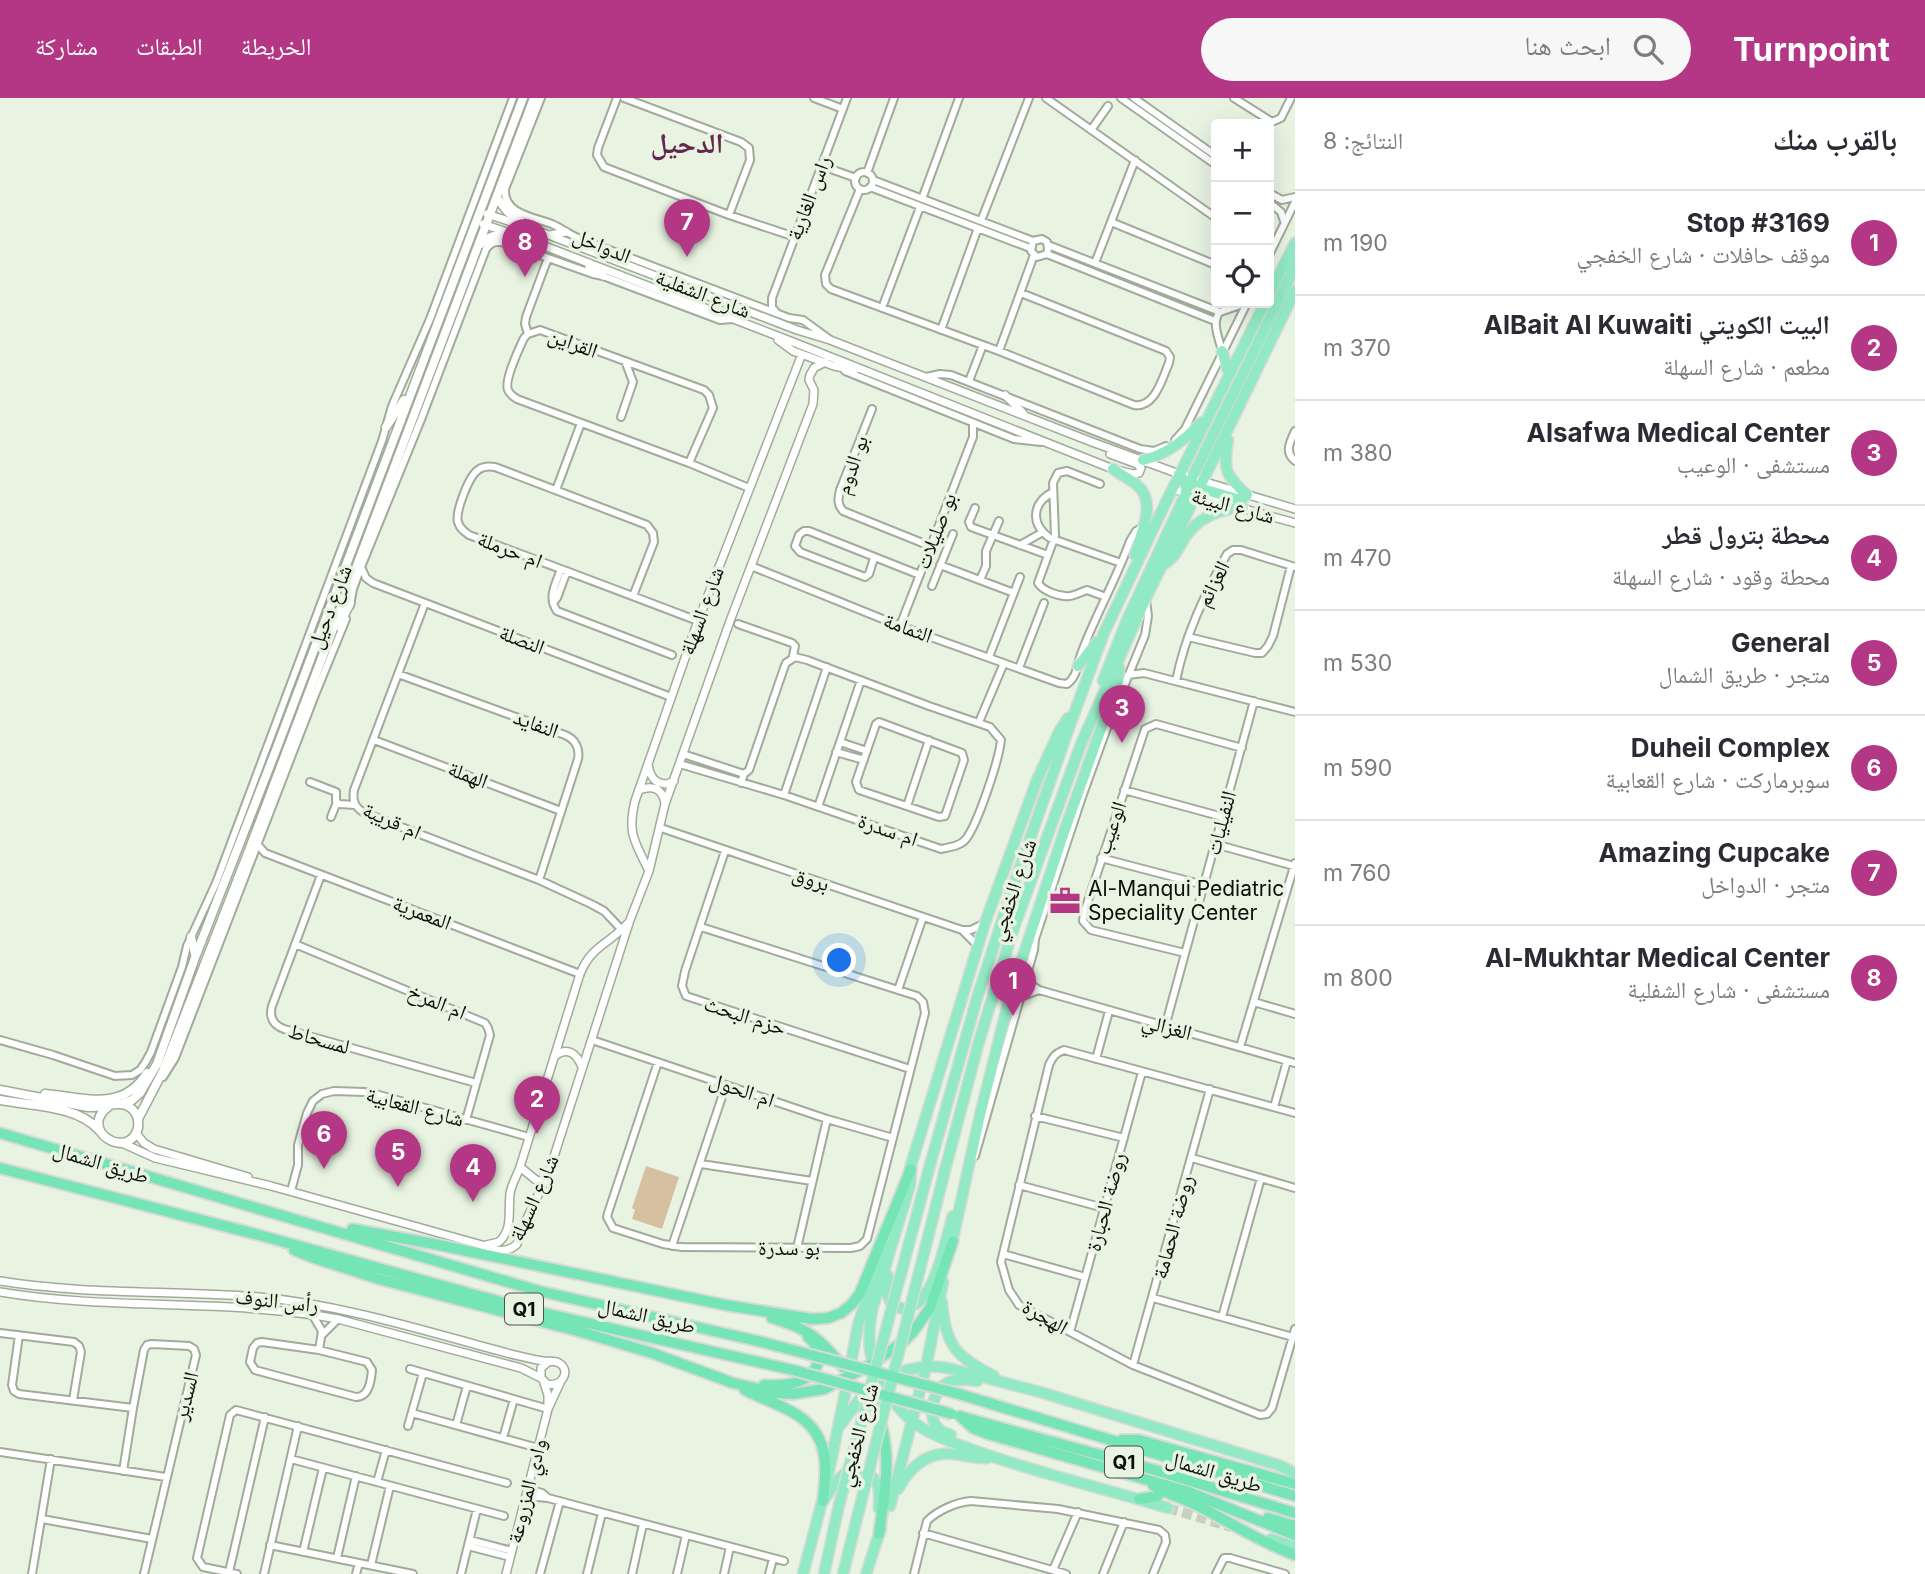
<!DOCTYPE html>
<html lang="ar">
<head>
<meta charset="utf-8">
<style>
	body { margin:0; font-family:Inter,"Noto Naskh Arabic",sans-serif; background:#f7f7f7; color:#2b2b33; direction:rtl }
	.controls { position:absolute; right:21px; top:21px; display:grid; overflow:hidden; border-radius:7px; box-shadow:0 7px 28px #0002 }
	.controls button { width:63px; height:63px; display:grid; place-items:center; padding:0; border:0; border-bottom:2px solid #e1e1e2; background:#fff; color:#2b2b33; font:35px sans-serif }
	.you { position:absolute; left:840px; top:863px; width:24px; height:24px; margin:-18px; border:5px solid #fff; border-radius:50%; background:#1a73e8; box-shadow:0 0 0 10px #1a73e833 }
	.badge { display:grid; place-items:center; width:46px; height:46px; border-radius:50%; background:#b43786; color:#fff; font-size:23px; font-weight:700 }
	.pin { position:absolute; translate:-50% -58px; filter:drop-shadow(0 2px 4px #0008) }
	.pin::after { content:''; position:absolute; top:37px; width:24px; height:21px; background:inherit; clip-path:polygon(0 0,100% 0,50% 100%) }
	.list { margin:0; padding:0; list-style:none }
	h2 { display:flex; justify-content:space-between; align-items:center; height:91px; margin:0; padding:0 28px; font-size:30px }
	h2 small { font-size:23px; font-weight:400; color:#7c7c81 }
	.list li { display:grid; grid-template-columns:46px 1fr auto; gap:21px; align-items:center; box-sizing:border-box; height:105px; padding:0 28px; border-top:2px solid #e1e1e2 }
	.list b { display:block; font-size:26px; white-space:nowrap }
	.list p { margin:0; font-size:23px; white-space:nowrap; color:#7c7c81 }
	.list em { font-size:23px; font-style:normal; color:#7c7c81 }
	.icon { flex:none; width:38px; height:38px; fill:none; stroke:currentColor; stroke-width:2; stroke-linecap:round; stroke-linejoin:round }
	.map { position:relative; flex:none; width:1295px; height:1476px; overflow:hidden; direction:ltr }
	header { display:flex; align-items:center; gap:42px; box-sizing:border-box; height:98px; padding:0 35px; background:#b43786; color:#fff }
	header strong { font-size:33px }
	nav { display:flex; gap:38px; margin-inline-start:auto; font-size:24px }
	.search { width:490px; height:63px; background:#f7f7f7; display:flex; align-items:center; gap:18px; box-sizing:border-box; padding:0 24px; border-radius:38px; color:#7c7c81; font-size:26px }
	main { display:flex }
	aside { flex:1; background:#fff }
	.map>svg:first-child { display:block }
	.green { fill:#d7c0a2 }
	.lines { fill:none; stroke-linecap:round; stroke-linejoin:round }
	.trunk-tunnel { stroke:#c7d1c2; stroke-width:10; stroke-dasharray:10 5; stroke-linecap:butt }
	.minor-casing { stroke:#a1ab9b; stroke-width:10 }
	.tertiary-casing { stroke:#a1ab9b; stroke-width:10 }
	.secondary-casing { stroke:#a1ab9b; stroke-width:11 }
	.trunk-casing { stroke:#d8d9d8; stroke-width:13 }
	.motorway-casing { stroke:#d8d9d8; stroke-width:14 }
	.minor { stroke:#fff; stroke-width:6 }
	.tertiary { stroke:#fff; stroke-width:7 }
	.secondary { stroke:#fff; stroke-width:8 }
	.trunk { stroke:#92eac4; stroke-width:10 }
	.motorway { stroke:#76e5b6; stroke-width:10 }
	.trunk-bridge-casing { stroke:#d8d9d8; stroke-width:13; stroke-linecap:butt }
	.motorway-bridge-casing { stroke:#d8d9d8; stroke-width:14; stroke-linecap:butt }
	.trunk-bridge { stroke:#92eac4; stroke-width:10 }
	.motorway-bridge { stroke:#76e5b6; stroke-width:10 }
	.labels { text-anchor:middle; stroke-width:7; stroke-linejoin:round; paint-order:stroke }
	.shield { fill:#e8f3e2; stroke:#4e534b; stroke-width:2 }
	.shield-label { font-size:19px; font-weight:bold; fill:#0c0f0a }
	.street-label { font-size:21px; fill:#0c0f0a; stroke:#e8f3e2 }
	.poi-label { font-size:21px; fill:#0c0f0a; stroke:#e8f3e2; text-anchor:start }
	.district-label { font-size:28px; font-weight:bold; fill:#65274c; stroke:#e8f3e2 }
</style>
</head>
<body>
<header>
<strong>Turnpoint</strong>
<div class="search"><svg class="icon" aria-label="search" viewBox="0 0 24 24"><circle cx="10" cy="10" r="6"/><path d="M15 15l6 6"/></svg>ابحث هنا</div>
<nav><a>الخريطة</a><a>الطبقات</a><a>مشاركة</a></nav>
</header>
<main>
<aside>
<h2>بالقرب منك<small>النتائج: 8</small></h2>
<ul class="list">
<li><span class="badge">1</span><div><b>Stop #3169</b><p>موقف حافلات · شارع الخفجي</p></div><em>190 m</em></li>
<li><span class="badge">2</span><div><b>البيت الكويتي AlBait Al Kuwaiti</b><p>مطعم · شارع السهلة</p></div><em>370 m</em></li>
<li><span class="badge">3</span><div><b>Alsafwa Medical Center</b><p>مستشفى · الوعيب</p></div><em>380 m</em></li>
<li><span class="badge">4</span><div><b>محطة بترول قطر</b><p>محطة وقود · شارع السهلة</p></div><em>470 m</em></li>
<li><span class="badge">5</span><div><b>General</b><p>متجر · طريق الشمال</p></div><em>530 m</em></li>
<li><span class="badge">6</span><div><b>Duheil Complex</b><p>سوبرماركت · شارع القعابية</p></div><em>590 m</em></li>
<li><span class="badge">7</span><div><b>Amazing Cupcake</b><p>متجر · الدواخل</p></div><em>760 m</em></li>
<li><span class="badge">8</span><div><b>Al-Mukhtar Medical Center</b><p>مستشفى · شارع الشفلية</p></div><em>800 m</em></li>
</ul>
</aside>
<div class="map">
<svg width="1295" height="1476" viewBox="0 0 1295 1476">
	<rect width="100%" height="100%" fill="#e8f3e2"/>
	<path class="green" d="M646,1068L679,1079L662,1131L632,1121L635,1112L632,1110Z"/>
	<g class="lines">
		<path class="trunk-tunnel" d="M1168,1410L1231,1429"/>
		<g class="minor-casing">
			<path id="minor" d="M541,0L505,91C503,116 534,119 552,126C561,130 569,136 578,140L789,220L803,222L829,241
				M617,0L598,50L597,57L604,69L729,117L795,139
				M624,0L741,44L749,50L750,62L729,117
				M814,0L843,11
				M1046,0L1216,120
				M1121,0L1216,67
				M1134,0L1216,58
				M1234,0L1272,24L1281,20L1291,0
				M1091,32L1108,8
				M822,68L856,80
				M855 83a9 9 0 1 1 18 0a9 9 0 1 1-18 0Z
				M867,75L894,0
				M873,82L1033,143
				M870,89L1030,150
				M860,91L825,177L826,186L831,191L999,253L1134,307C1155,310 1162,281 1169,265L1170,259L1166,253L1021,195
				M1269,95L1282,102L1295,99
				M922,101L959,0
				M1269,104L1281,114L1284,123
				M981,123L1029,0
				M1111,124L1216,167
				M1048,147L1220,214
				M1047,156L1048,151L1047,144L1042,141L1033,143L1031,153L1037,159L1047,156L1215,223
				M1269,157L1295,104
				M1095,165L1135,62
				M882,210L920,109
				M776,214L772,209V200L847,0
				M941,232L978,130
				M528,236L525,226L526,219L548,160
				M999,253L1034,157
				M1222,253C1219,241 1211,223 1220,214L1246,205
				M845,273L1014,341L1041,344
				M926,279L940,276L951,277L1140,351L1154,353L1166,348
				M969,283L983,247
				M872,311L840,392C838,401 837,406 843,413L930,448
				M621,319L633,284L625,263
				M1295,333C1290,344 1284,354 1295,363
				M1175,342L1185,331L1247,205
				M689,365L713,310L709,297L704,292L540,232L528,236L524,240C519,251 504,282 508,292C510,297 513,298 517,301L689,365L749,390
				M1100,386L1067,373L1058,375L1053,385L1055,438L1038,485C1043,493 1059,499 1070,498C1076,497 1081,494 1087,492L1106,499
				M556,392L581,325
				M1053,394C1032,405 1030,426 1050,440L1121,465
				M975,410L969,424L971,429L1048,457
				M1020,447L1043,434
				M874,460L869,476L865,479L800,454L795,448L799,437L804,433H809L920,477
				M940,467L1014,495
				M751,468L900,528L1059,585L1067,586C1077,579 1077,567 1081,556C1095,518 1116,482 1130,443L1136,433L1143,429
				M361,469L366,480L373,485L671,599
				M561,471C556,486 547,499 557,513L672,557
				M980,482L986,468V453L999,423
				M932,488L953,436
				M633,498L654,444L653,435L647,427L495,369C488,368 483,368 478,372C469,378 455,414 458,424C460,431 464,433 469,437C546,465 622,494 698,523
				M425,505L354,692C352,703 355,710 365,715L539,782L591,806L604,813L622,832
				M553,505L557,500L567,473
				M350,508L353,491L361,469L422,319L486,151C492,143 497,143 506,145L593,176L603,178L720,222L733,221
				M738,526L792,545L795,548L793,558L795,559
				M900,528L973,339V325
				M1188,539L1255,555H1262L1268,548L1273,538L1291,468
				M989,559L1020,479
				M1019,570L1044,505
				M398,576L565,637C575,641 580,650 578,661L539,782
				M1128,577L1144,575L1295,614
				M1176,583C1185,537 1205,496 1227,456L1233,452H1241L1295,469
				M879,624L962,655L964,662L945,718L939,719L859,692L856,684L876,626Z
				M979,624L1004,565
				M374,642L561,713
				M840,644L867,653
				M836,654L864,662
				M683,656L744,676
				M680,666L784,697L941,751C951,749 960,748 966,741C978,725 999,662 1001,642L990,629L929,608L807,562L795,559
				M310,684L336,694V703L339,706L355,707
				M741,685L744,676L749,672L784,570L786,565L795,559
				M1124,692L1223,719
				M784,697L827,569
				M907,708L929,642
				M818,709L861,582
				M331,719L337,704
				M661,730L962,832L978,848
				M1215,746L1294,768
				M258,747L265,755L580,876
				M725,753L685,873L682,888L686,898L910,971
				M1101,760L1204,787
				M321,777L272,908C269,919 273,927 284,931L476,985
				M962,832H971L983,826
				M295,846L485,925L488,930L490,937L466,1022
				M1185,855L1091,832L1083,823L1084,815L1145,631L1156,626L1242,650
				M1027,875L1033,888L1039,892L1295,965
				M898,892L923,819
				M1020,899L1039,892
				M1254,904L1295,916
				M1165,929L1254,603
				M0,942L53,957L115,978L132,977L140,972L145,965L151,954L182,869L187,848L216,785L382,343L392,308L430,221L513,0
				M592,942L827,1021L893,1040
				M1240,949L1295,765
				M1096,961L1109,913
				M658,964L608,1115L607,1119L613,1130L663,1146L682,1149L851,1150L860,1148L867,1141L925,915L923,904L917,898L898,892L701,829
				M163,979L175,960L315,597L346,521
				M1274,1009L1287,963
				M1295,1015L1064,952C1056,955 1053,958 1049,967L1001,1164L1009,1192L1019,1207L1133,1267L1260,1317L1267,1316L1272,1310L1295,1231
				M1035,1018L1124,1040
				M975,1058L1034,852L1035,841L1082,699L1107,630L1145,537L1148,518L1146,502
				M1192,1060L1295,1090
				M701,1066L812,1083
				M1019,1087L1104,1110
				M291,1093L298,1067V1047L307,1015L313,1003L322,996L334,993L364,994L379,997L529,1039
				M672,1148L726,987
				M797,1150L827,1021
				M1003,1156L1085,1179
				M1153,1200L1293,1239
				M312,1216L322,1233L319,1252
				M1222,1219L1261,1080
				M1070,1234L1142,974
				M0,1235L74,1244L79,1248L81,1254L73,1302
				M19,1237L12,1287L14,1293L19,1296L133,1310
				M322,1237L338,1221
				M262,1244L319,1252L367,1264L372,1272C371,1283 369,1299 356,1299L255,1272L250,1264L253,1250L257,1245Z
				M1133,1267L1210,991
				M410,1271L548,1311
				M412,1315L538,1350
				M456,1327L467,1288
				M408,1328L423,1275
				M503,1340L514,1301
				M0,1354L166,1379
				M291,1361L504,1418
				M123,1373L133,1310L144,1252L147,1247L152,1246L189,1248L194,1251L196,1257L144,1476
				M377,1384L386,1352
				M528,1391L542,1395L548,1400
				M526,1398L548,1400L784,1463
				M42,1421L152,1441
				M923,1435L1066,1476
				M470,1442L512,1453
				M270,1447L413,1476
				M468,1448L510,1459
				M303,1454L323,1370
				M337,1460L356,1378
				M371,1467L390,1388
				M1053,1472L1078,1414
				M229,1474L265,1319
				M32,1476L51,1361
				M237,1476L203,1469L197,1460L230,1317L236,1312L507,1385
				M264,1476L298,1328
				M356,1476L359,1465
				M461,1476L477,1411
				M540,1476L560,1403
				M587,1476L602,1415
				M632,1476L643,1426
				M677,1476L686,1437
				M724,1476L730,1449
				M769,1476L773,1461
				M914,1476L927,1423C937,1413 956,1404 971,1403L1058,1411L1159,1432L1165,1437L1166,1444L1153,1476
				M1103,1476L1124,1424
				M1216,1476L1224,1460H1230L1285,1476"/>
		</g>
		<g class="tertiary-casing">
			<path id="tertiary" d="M487,116L533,131L797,232L830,242L1092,344L1179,376L1295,411
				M483,126L515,137
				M550,137L566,134
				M529,142L793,244L1113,371L1133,376L1139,375L1141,370L1137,366L1110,356
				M589,169L603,178
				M778,242L793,253L834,268L854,272
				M1005,297L1023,315
				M1172,391L1295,425
				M648,666C650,678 654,686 667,686L674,683
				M639,692C653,687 662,690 665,705
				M649,773C635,744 627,736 635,703L698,523L802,256
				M555,958C568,948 577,956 582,969
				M136,1035L144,1045L154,1051L248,1079
				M122,1045L155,1060L271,1088L482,1147C494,1153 507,1156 517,1146L522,1131L549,1074L630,822L649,773L665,706L730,523L813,306L814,292L809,282L810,277L814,270L825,264
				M520,1069L536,1082L545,1084
				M486,1147L499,1144C513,1131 508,1114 510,1096C511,1087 517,1078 520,1069L580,876C592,847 608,847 627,826
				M0,1183C86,1197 173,1192 259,1199C344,1207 425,1233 507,1255C519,1258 531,1261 543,1263C548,1264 554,1262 559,1265C572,1273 561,1290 547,1286L541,1280V1270L548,1264
				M0,1194C112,1213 226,1200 338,1221L521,1270L541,1280
				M544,1285L548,1297V1310
				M506,1476L548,1311L560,1285"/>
		</g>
		<g class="secondary-casing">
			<path id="secondary" d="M497,100L508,114L533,131
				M481,146C499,128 512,144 533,144
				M386,329L404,302
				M339,528L350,505
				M191,839L195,856
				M0,992L88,1009C102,1010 120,1001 131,1010C137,1015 139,1023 138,1030C129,1064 76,1032 109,1008
				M45,996C83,999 122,1015 147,975
				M0,1002C31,1008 77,1007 99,1032
				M122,1006L132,1002L140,995L157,966L196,857L276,652L523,0
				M138,1021L163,973L250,750L534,0"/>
		</g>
		<g class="trunk-casing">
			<path id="trunk" d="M1269,197L1295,145
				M1222,253L1229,276
				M1143,362C1168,356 1184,342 1202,324
				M1113,371C1121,377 1130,381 1137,387C1158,405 1140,436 1135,457
				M1196,389L1237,401L1243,400L1247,397C1225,377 1223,371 1228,342
				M1192,391V380L1291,177L1295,158
				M1162,467C1177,460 1179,446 1189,434C1201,419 1224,409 1243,410
				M1078,568L1097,544
				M1103,583L1127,522L1186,395V385L1179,376
				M930,1067L977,900L1010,798L1071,624L1104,535L1165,406L1265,205
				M945,1072L978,947L1012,835L1081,646L1146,500L1295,193
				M911,1075L910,1087L872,1212C866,1248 869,1263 887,1293C894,1304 901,1314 911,1322C929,1337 952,1344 973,1352C1037,1375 1103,1390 1168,1410
				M908,1077L985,825L1037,682L1060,632L1068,620
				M951,1149L980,1017L1010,898L1064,734L1118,583L1119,569
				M888,1178L886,1193L891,1205L903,1211C936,1208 944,1144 953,1118
				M942,1204C945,1247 956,1259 994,1278
				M887,1280C906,1270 927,1267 948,1270L1040,1294L1278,1367L1295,1375
				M839,1329L859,1302L872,1290
				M951,1337C949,1336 942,1334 940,1332C925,1320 933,1291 949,1284C958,1280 968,1282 977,1283
				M828,1378L849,1276L858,1227L884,1148
				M898,1391C910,1369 927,1353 953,1356C964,1357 975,1361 987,1360
				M824,1402C830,1393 836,1381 846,1375C858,1368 874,1375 878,1388C880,1395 879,1403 879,1411
				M890,1408L926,1269L943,1184
				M1271,1441L1295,1449
				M803,1476L824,1396
				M824,1476L839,1407
				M843,1476L860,1408
				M866,1476L881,1430"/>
		</g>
		<g class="motorway-casing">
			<path id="motorway" d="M0,1035L539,1193L762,1244L800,1254
				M0,1070L259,1137L526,1211L793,1272
				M352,1131L434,1146L725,1207L812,1221L828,1220L841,1215L852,1206L860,1195L911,1071
				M294,1152L314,1160L379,1181L578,1233L652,1255L733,1285L776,1295L793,1296L824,1291L872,1266L904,1243L913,1234L930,1210L953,1143
				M772,1220C807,1230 821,1241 843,1269
				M764,1287C782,1288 812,1287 818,1264C820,1254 816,1246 808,1239
				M745,1292C780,1310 822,1316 825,1365C826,1377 824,1391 823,1403
				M866,1294C896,1340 886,1385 879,1436
				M959,1296L1295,1398
				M960,1318L973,1330L988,1336L1186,1393L1295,1437
				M962,1319L1155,1372L1295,1415
				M1122,1342H1139L1295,1386
				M1153,1387C1168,1397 1186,1401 1202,1410C1233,1426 1262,1445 1295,1457
				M1139,1401L1158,1398
				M1268,1420L1295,1428"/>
		</g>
		<use href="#minor" class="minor"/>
		<use href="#tertiary" class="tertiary"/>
		<use href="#secondary" class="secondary"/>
		<use href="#trunk" class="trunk"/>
		<use href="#motorway" class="motorway"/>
		<g class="trunk-bridge-casing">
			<path id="trunk-bridge" d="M839,1407L930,1067
				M860,1408L945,1072"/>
		</g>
		<g class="motorway-bridge-casing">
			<path id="motorway-bridge" d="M800,1254L959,1296
				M793,1272L952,1316"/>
		</g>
		<use href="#trunk-bridge" class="trunk-bridge"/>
		<use href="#motorway-bridge" class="motorway-bridge"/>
	</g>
	<defs>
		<g id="office-bare" transform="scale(2.415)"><path d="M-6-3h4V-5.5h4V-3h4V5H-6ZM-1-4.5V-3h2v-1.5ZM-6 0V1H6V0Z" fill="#b43786" stroke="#e8f3e2" stroke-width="2.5" paint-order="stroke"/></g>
	</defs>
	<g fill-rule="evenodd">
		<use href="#office-bare" x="1065" y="803"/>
	</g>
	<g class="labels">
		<g class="shield">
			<rect x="505" y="1195.5" width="38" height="31" rx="5"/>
			<rect x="1105" y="1348.5" width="38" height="31" rx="5"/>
		</g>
		<g class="shield-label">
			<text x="524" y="1218">Q1</text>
			<text x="1124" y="1371">Q1</text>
		</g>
		<g class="street-label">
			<text transform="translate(809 100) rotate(-69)" y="7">راس الغارية</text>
			<text transform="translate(602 148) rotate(22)" y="7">الدواخل</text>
			<text transform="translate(703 196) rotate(21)" y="7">شارع الشفلية</text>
			<text transform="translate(573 245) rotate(20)" y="7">القراين</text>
			<text transform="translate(852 367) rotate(-71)" y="7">بو الدوم</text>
			<text transform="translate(1233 408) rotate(15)" y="7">شارع البيئة</text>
			<text transform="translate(936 433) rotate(-69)" y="7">بو صليلات</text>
			<text transform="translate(510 452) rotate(21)" y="7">ام حرملة</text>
			<text transform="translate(1213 486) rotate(-63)" y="7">العزائم</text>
			<text transform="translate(330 509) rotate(-69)" y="7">شارع دحيل</text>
			<text transform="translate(702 513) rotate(-70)" y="7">شارع السهلة</text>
			<text transform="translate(908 530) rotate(20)" y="7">الثمامة</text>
			<text transform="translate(522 542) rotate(21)" y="7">النصلة</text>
			<text transform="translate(536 626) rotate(20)" y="7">النفايد</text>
			<text transform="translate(468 677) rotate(21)" y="7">الهملة</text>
			<text transform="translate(392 723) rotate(24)" y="7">ام قريبة</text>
			<text transform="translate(1221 725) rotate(-75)" y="7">النفيليات</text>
			<text transform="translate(1111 730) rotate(-71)" y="7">الوعيب</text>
			<text transform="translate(888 732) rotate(19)" y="7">ام سدرة</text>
			<text transform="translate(811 781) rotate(19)" y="7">بروق</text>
			<text transform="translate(1013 792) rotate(-71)" y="7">شارع الخفجي</text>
			<text transform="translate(422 815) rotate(21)" y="7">المعمرية</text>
			<text transform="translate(437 904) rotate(22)" y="7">ام المرخ</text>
			<text transform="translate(745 918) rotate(18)" y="7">حزم البحث</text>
			<text transform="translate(1167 929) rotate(15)" y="7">الغزالي</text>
			<text transform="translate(319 941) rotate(16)" y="7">لمسحاط</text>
			<text transform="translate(742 992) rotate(19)" y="7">ام الحول</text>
			<text transform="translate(415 1009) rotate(15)" y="7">شارع القعابية</text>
			<text transform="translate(101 1065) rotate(17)" y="7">طريق الشمال</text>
			<text transform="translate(534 1100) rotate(-66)" y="7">شارع السهلة</text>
			<text transform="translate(1106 1104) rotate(-75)" y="7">روضة الحبارة</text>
			<text transform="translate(1173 1129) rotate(-75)" y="7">روضة الحمامة</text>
			<text x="789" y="1157">بو سدرة</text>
			<text transform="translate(277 1203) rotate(6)" y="7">رأس النوف</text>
			<text transform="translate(647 1218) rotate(13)" y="7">طريق الشمال</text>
			<text transform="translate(1045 1219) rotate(30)" y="7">الهجرة</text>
			<text transform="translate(186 1298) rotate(-76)" y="7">السدير</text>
			<text transform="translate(858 1337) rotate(-75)" y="7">شارع الخفجي</text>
			<text transform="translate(1214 1374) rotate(17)" y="7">طريق الشمال</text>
			<text transform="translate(527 1393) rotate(-76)" y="7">وادي المزروعة</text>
		</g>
		<g class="poi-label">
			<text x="1088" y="798">Al-Manqui Pediatric<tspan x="1088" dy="24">Speciality Center</tspan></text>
		</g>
		<g class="district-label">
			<text x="687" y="55">الدحيل</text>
		</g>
	</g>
</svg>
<div class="controls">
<button>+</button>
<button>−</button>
<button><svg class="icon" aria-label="locate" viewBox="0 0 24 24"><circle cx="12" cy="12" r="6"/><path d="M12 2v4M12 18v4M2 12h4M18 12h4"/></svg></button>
</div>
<div class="you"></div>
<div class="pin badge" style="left:1013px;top:918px">1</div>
<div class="pin badge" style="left:537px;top:1036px">2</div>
<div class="pin badge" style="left:1122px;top:645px">3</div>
<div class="pin badge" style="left:473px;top:1104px">4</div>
<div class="pin badge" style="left:398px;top:1089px">5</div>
<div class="pin badge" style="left:324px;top:1071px">6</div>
<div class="pin badge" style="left:687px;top:159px">7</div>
<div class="pin badge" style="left:525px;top:179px">8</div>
</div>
</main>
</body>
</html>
